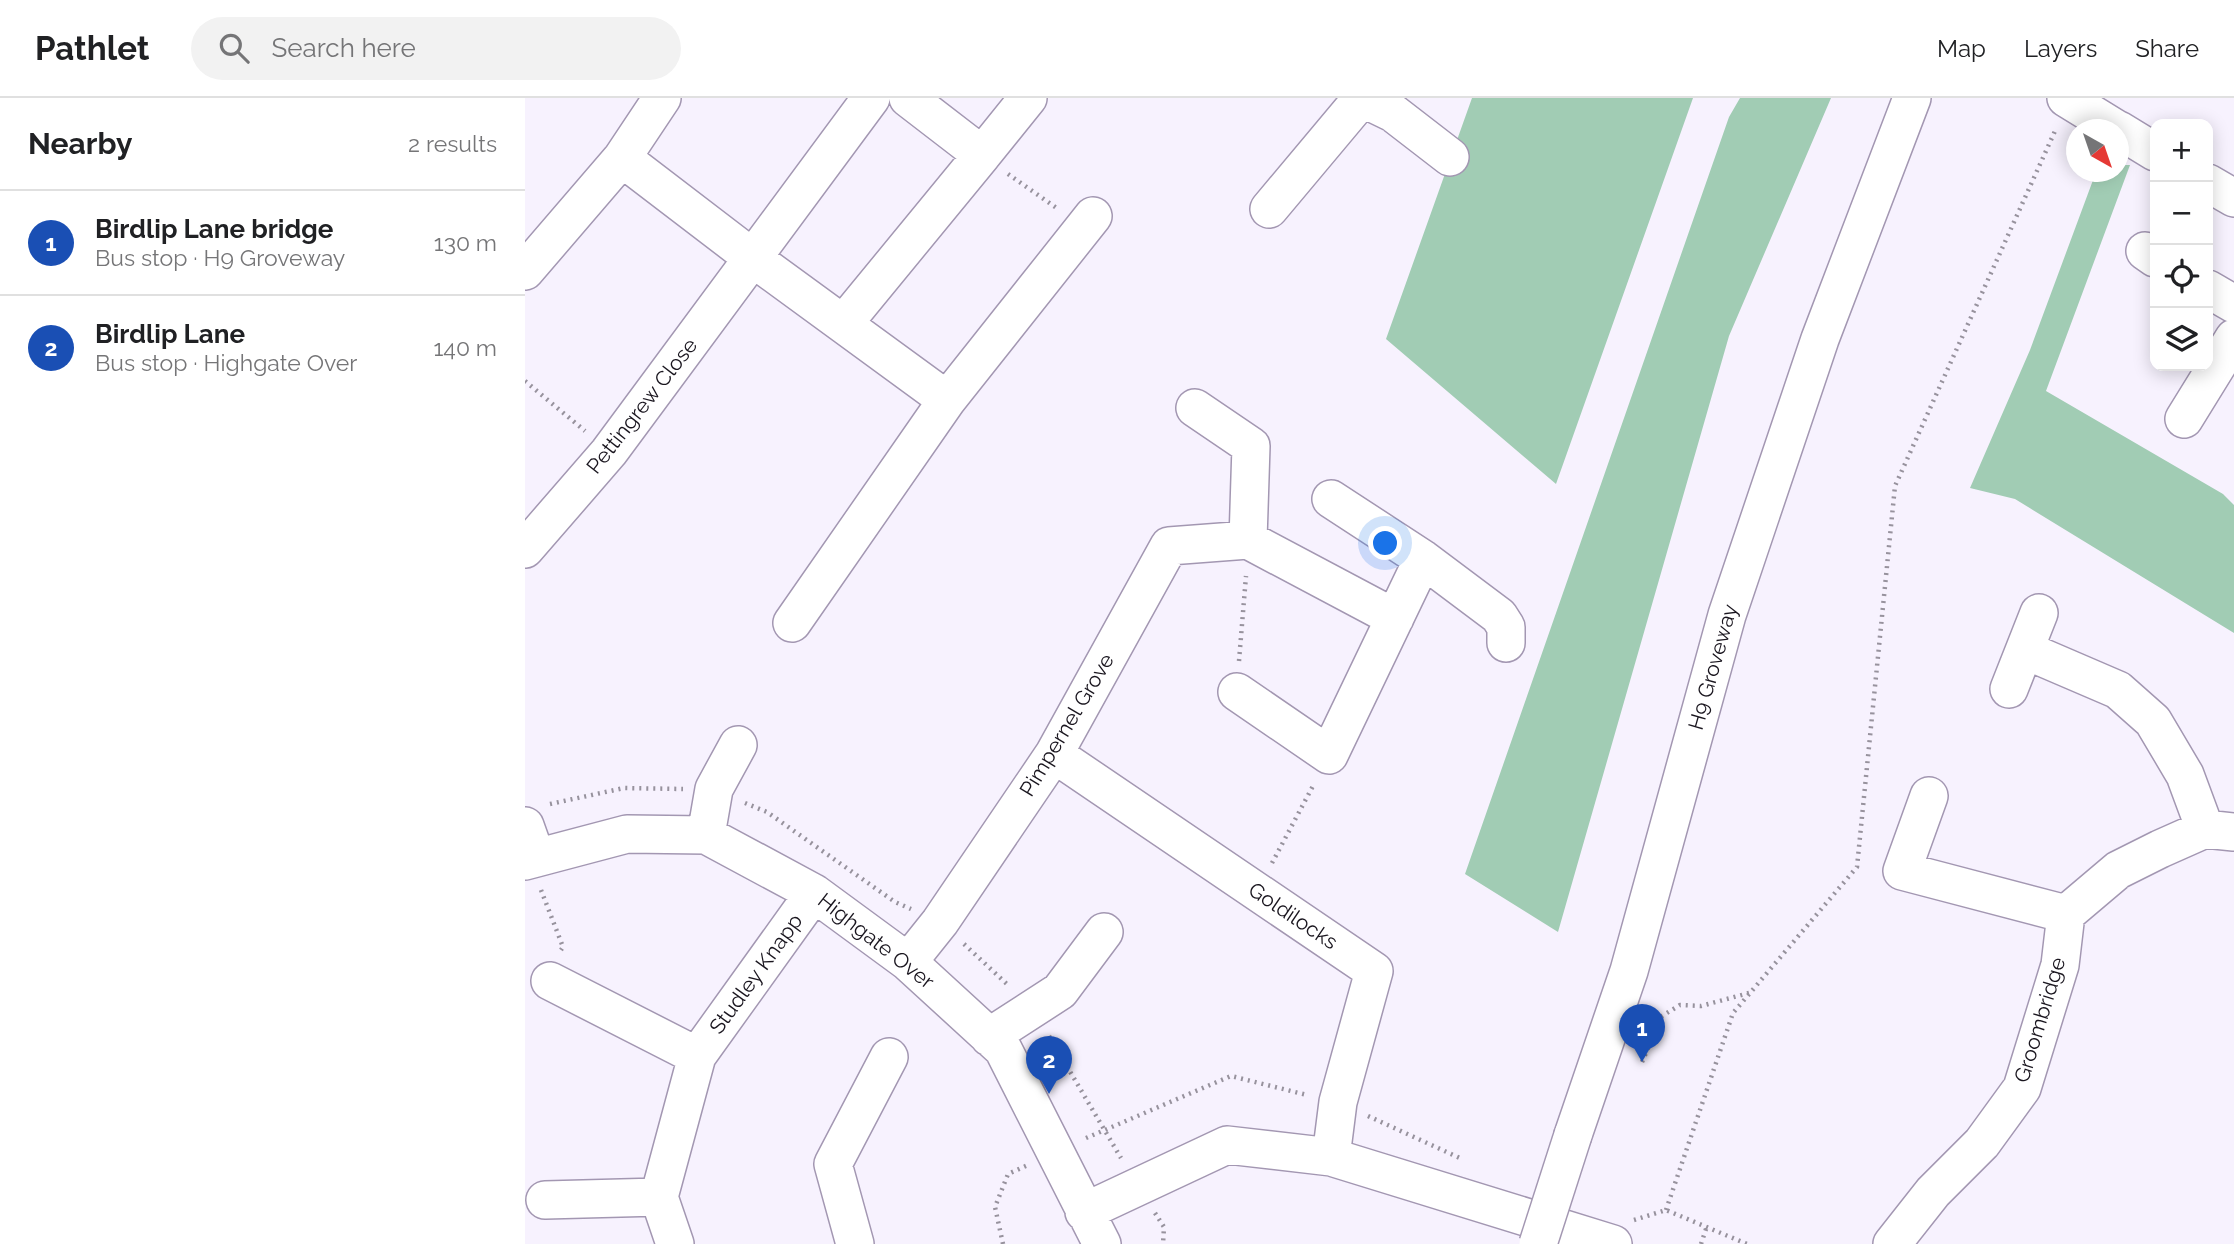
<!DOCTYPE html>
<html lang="en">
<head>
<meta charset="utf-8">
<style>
	body { margin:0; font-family:Raleway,sans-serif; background:#f2f2f2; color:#202124 }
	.controls { position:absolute; right:21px; top:21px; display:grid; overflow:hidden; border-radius:14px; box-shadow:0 4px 18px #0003 }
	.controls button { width:63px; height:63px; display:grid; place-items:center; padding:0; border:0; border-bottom:2px solid #e0e0e0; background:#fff; color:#202124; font:35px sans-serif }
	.compass { position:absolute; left:1541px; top:21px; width:63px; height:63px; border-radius:50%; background:#fff; box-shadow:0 4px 18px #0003; rotate:140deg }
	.you { position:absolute; left:861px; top:446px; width:24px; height:24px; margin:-18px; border:5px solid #fff; border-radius:50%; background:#1a73e8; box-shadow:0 0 0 10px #1a73e833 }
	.badge { display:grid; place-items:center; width:46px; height:46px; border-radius:50%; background:#446112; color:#fff; font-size:23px; font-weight:700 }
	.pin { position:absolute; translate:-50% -58px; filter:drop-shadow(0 2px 4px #0008) }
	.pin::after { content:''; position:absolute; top:37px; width:24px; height:21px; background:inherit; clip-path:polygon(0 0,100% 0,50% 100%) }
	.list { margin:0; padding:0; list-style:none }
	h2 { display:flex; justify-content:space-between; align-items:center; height:91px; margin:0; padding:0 28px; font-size:30px }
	h2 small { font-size:23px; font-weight:400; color:#757577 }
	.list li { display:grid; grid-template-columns:46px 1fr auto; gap:21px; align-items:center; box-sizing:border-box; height:105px; padding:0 28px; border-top:2px solid #e0e0e0 }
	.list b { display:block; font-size:26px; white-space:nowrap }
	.list p { margin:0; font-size:23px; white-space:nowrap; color:#757577 }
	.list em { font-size:23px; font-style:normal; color:#757577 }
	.icon { flex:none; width:38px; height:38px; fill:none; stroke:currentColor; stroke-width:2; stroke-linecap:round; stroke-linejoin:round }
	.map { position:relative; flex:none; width:1709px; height:1146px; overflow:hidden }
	header { display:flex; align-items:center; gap:42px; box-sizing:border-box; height:98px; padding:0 35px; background:#fff; border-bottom:2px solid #e0e0e0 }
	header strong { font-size:33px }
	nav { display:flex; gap:38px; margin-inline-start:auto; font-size:24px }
	.search { width:490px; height:63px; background:#f2f2f2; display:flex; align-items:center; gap:18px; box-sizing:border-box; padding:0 24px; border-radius:38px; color:#757577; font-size:26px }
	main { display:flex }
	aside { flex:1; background:#fff }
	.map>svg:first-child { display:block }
	.green { fill:#a1ccb4 }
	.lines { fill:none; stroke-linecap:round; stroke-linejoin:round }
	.minor-casing { stroke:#a397b2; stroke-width:40 }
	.path { stroke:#97929d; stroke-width:4.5; stroke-dasharray:2 5; stroke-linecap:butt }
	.minor { stroke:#fff; stroke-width:37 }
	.minor-bridge-casing { stroke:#a397b2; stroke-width:40; stroke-linecap:butt }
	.minor-bridge { stroke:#fff; stroke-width:37 }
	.labels { text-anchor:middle; stroke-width:7; stroke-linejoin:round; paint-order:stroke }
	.street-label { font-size:21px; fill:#19151e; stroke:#fff }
</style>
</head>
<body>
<header>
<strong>Pathlet</strong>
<div class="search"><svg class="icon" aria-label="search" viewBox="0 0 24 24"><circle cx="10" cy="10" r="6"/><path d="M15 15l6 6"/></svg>Search here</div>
<nav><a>Map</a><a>Layers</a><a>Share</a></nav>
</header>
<main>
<aside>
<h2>Nearby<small>2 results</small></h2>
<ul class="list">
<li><span class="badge" style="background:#1a4fb4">1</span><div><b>Birdlip Lane bridge</b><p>Bus stop · H9 Groveway</p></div><em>130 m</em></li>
<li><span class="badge" style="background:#1a4fb4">2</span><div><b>Birdlip Lane</b><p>Bus stop · Highgate Over</p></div><em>140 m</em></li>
</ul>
</aside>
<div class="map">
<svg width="1709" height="1146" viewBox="0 0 1709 1146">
	<rect width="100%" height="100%" fill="#f7f2fe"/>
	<path class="green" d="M947,0H1168L1031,386L861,241Z
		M1215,0H1306L1204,238L1033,834L940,776L1204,19Z
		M1594,67H1605L1521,293L1698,396L1709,407V535L1490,401L1445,390L1505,252L1571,74H1594Z"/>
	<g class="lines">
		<g class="minor-casing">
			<path id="minor" d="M837,0L868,15L925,59
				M1541,0L1593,32
				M1594,32L1630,54
				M457,57L503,0
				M97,60L229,161L422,302
				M1683,85L1709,100
				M744,111L837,0
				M1620,153L1630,160
				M0,173L97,60L137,0
				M1683,191L1709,206
				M319,225L457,57L383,0
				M670,310L726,348L723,442
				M1659,321L1709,240
				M806,401L898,461L974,518L981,529V545
				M0,451L84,354L346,0
				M267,525L422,302L568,118
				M1500,552L1593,592L1628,623L1660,677L1680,731
				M1484,591L1514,515
				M712,594L804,657L898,461
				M529,656L849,873L813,1004L806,1059
				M1404,698L1377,773L1541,816
				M0,728L11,759
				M181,737L189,691L213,647
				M0,763L102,736L181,737L289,795L383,864L478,951L577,1146
				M383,864L415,824L529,656L644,448L723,442L870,520
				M25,883L172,958
				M464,939L535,893L579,834
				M1048,1037L1104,873L1202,517L1295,241L1387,0
				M20,1102L134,1099
				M559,1114L702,1047L806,1059L1088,1146
				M150,1146L134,1099L172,958L289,795
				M330,1146L308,1066L364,959
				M1367,1146L1408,1094L1457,1045L1497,990L1535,867L1541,816L1593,772L1635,751L1680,731L1709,734"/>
		</g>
		<path class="path" d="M483,76L533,111
			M0,283L60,333
			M714,563L721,478
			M220,705L242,714L370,804L386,811
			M25,706L99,690L158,691
			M747,765L789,686
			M16,792L38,849L36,852
			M439,846L484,888
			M524,938L596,1060
			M1117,964L1137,918L1155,907L1176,908L1224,895
			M843,1018L937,1061
			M561,1040L706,978L782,997
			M1141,1112L1208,915L1332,769L1370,388L1530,33
			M630,1115L639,1129L638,1146
			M1109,1122L1141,1112L1222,1146
			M478,1146L470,1109L483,1076L503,1067
			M1176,1146L1182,1128"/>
		<use href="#minor" class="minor"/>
		<g class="minor-bridge-casing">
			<path id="minor-bridge" d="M1013,1146L1048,1037"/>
		</g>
		<use href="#minor-bridge" class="minor-bridge"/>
	</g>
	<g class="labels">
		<g class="street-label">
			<text transform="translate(117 308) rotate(-52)" y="7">Pettingrew Close</text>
			<text transform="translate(1188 569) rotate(-74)" y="7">H9 Groveway</text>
			<text transform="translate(542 627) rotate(-59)" y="7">Pimpernel Grove</text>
			<text transform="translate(768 818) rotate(34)" y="7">Goldilocks</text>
			<text transform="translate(351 843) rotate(38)" y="7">Highgate Over</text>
			<text transform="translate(231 876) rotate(-54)" y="7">Studley Knapp</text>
			<text transform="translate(1515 922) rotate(-73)" y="7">Groombridge</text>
		</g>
	</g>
</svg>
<div class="controls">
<button>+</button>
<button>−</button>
<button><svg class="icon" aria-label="locate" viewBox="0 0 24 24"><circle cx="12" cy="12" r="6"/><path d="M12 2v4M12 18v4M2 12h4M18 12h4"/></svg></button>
<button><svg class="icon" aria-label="layers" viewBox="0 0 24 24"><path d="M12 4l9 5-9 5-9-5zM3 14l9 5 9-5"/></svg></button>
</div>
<svg class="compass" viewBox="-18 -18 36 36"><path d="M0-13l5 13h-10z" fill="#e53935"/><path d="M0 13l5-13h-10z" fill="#757577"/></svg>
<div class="you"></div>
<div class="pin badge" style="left:1117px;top:964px;background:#1a4fb4">1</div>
<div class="pin badge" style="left:524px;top:996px;background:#1a4fb4">2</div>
</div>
</main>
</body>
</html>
